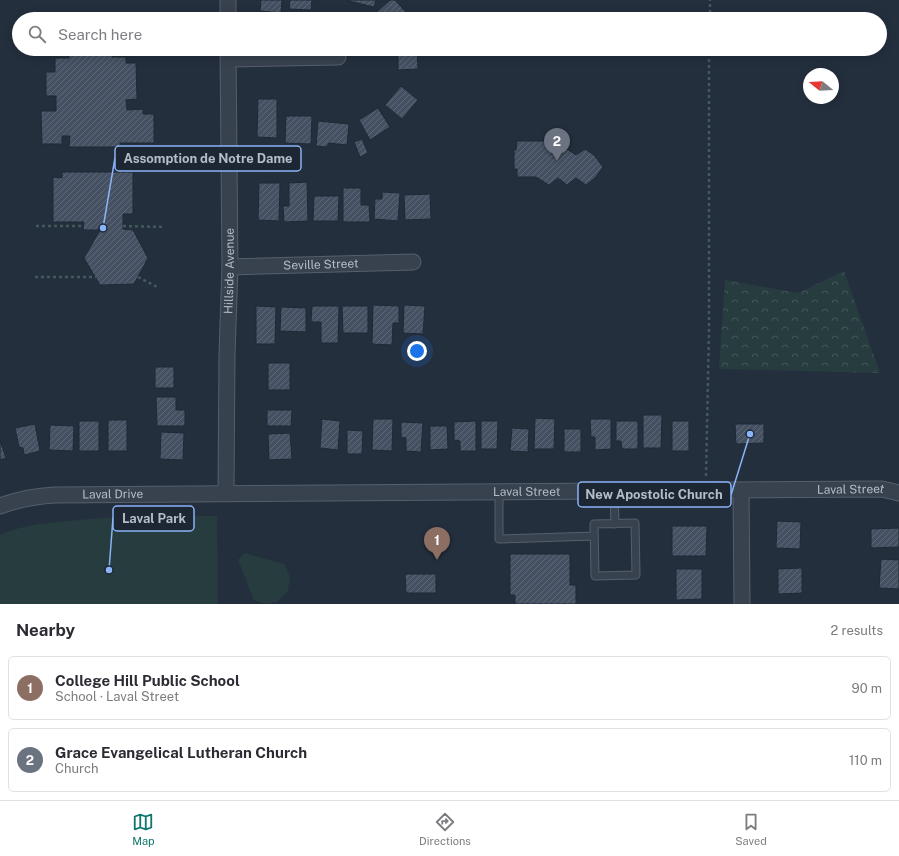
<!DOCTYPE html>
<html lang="en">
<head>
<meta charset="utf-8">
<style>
	body { margin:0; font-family:"Public Sans",sans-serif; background:#f7f7f7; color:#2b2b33 }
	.compass { position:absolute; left:803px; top:68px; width:36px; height:36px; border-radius:50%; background:#fff; box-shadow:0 2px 10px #0003; rotate:288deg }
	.you { position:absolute; left:417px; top:351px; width:14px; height:14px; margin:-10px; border:3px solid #fff; border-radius:50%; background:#1a73e8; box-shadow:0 0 0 6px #1a73e833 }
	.badge { display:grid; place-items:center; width:26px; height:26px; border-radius:50%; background:#0f766e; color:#fff; font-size:13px; font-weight:700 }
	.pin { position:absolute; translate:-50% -33px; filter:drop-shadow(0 1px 2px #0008) }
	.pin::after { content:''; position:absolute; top:21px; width:14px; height:12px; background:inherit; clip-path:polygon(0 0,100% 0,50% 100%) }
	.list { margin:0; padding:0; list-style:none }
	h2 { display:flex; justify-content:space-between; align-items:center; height:52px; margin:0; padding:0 16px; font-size:17px }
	h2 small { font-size:13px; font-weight:400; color:#7c7c81 }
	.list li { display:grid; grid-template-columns:26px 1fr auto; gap:12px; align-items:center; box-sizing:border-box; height:64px; margin:0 8px 8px; padding:0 8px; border:1px solid #e1e1e2; border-radius:6px }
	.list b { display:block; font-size:15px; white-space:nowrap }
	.list p { margin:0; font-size:13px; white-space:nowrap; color:#7c7c81 }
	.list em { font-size:13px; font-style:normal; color:#7c7c81 }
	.icon { flex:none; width:22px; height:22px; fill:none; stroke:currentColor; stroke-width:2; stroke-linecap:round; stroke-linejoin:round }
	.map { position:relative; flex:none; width:899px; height:604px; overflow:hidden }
	.search { position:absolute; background:#fff; box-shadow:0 2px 10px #0003; left:12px; right:12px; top:12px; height:44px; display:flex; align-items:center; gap:10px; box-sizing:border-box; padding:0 14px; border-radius:22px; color:#7c7c81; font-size:15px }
	.sheet { height:196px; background:#fff }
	nav { display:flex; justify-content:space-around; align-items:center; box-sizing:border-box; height:56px; border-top:1px solid #e1e1e2; background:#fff; font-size:11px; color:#7c7c81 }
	nav a { display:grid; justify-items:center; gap:2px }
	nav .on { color:#0f766e }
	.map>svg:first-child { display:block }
	.green { fill:#263c3f }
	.forest { fill:url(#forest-crowns) }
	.building { fill:url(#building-hatch); stroke:#1f2835 }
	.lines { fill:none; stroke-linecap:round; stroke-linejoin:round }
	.lane-casing { stroke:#565f6c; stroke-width:9 }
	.street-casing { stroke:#565f6c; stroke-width:17 }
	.path { stroke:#44595c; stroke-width:2.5; stroke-dasharray:3 3; stroke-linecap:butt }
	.lane { stroke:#38414e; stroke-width:7 }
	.street { stroke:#38414e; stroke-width:15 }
	.labels { text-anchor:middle; stroke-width:4; stroke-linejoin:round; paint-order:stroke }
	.street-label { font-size:12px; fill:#b4bcc9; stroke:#1d2633 }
	.leader { fill:none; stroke:#8ab4f8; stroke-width:1.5 }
	.callout-dot { fill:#8ab4f8; stroke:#1d2633; stroke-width:1.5 }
	.callout { fill:#1d2633; stroke:#8ab4f8; stroke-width:1.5 }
	.callout-label { font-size:13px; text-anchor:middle; font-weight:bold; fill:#b4bcc9 }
</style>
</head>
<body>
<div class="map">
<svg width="899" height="604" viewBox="0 0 899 604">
	<defs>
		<pattern id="forest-crowns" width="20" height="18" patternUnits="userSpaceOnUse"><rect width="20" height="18" fill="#263c3f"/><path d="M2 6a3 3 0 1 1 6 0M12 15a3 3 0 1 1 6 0" fill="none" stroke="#435659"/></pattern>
		<pattern id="building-hatch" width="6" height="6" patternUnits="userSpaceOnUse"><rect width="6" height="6" fill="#455162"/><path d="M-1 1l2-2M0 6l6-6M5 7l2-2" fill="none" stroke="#5d6877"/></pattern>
	</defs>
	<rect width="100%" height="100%" fill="#242f3e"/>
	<path class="green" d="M131,516H217L218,604H0V535C20,525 47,523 69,521C90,519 111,517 131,516Z
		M244,553L284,564L290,577L288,591L277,602L266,604L254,600L238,560Z"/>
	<path class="forest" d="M844,271L880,373L719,369L725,280L798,293Z"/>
	<path class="building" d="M261,0H282L281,13L260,11Z
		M290,0H312L311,10L289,9Z
		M349,0H376L374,7L349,1Z
		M390,0H395L412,19H382L376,13Z
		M69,49H112V57H126V63H136L137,99L126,100L127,110L143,109V114H154V143H120V147H69L70,136H62V144H42L41,111H56V96H46V72H55V58H69Z
		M398,49H417L418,69L398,70Z
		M401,86L418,100L402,119L385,105Z
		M258,99H277V138L257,137Z
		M378,108L390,127L370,140L359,120Z
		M286,116H312L311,144L285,143Z
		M318,121L349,124L347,145L329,143L326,147L316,146Z
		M362,139L368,153L360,157L354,142Z
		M517,141H548V148L558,155L567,149L576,155L585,149L594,155L603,167L595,178L586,185L576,178L567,185L558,178L549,185L536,177H517V169H514V150H516Z
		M62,172H133V214H123V229L133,230L148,258L134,284L100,285L84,258L100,230H83L84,222H53V177L62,178Z
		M307,182L308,221L284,222L283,206H289V183Z
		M259,183H280L279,221L258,220Z
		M343,188H361V205H369L370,222H343Z
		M382,192L400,193L398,221L374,219L375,199H382Z
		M430,194L431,219L405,220L404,195Z
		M314,196H339L338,221H313Z
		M373,305L399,306V323H393L392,345L372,344Z
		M404,305L425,306L423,334L403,333Z
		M256,306L276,307L275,344H256Z
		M312,306H339L338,343H321V322H311Z
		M342,306H368V333H343Z
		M281,307L306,308V332L280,331Z
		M268,363H290V390H268Z
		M155,367H174V388H155Z
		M156,397H176V410H185V426H157Z
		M267,410H292L291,426H267Z
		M643,415H662L661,448H643Z
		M535,418L555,419L554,449H534Z
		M322,419L340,421L338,450L320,448Z
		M373,419H393L392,451L372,450Z
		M590,419H611V449L595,450V437H591Z
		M108,420H127V451H108Z
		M79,421H99V451H79Z
		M476,421V451H460V441L454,440V422Z
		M481,421H498L497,449H481Z
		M616,421H638V449H622L621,441H616Z
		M672,421H689V451H672Z
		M401,422L423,423L421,452L406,451V438L401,437Z
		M35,424L40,451L24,455L23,448L19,447L15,428Z
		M735,424H764V443L736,444Z
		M50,425L74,426L73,451L49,450Z
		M430,426H447L448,449L430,450Z
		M512,428L529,429L528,452L510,451Z
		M564,429H581V452H564Z
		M347,430L363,431L362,454H347Z
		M161,432L184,433L183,460L160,459Z
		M290,433L292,459L269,460L268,434Z
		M0,440L6,458L0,460Z
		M777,521L801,522L800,549L776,548Z
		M672,526H707L706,556H672Z
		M899,528V547L871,548V529Z
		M510,554H570V585H576V604H515V595H510Z
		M881,559L899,560V589L879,588Z
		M802,568V593L778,594V569Z
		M676,569H702V599L676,600Z
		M405,574H436V593H406Z"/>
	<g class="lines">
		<g class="lane-casing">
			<path id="lane" d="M614,491L615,524
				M499,492V539L594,536
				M635,523L636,575L595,576L594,524Z"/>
		</g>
		<g class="street-casing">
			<g id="street">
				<path d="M228,0V19"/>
				<path d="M229,59L338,57"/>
				<path id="s1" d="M230,267L413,262"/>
				<path d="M741,491L742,604"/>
				<path id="s2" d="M226,493L227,354L230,267L228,49"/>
				<path id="s3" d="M0,506C19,499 35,496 55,495C331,491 606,493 882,489L899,493"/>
			</g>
		</g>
		<path class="path" d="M710,19V0
			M36,226H83
			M123,226L165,227
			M35,277H96
			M138,277L159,288
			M706,476L709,330V49"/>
		<use href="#lane" class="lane"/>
		<use href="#street" class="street"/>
	</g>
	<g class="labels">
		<g class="street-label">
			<text dy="4" stroke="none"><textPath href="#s1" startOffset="91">Seville Street</textPath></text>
			<text dy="4" stroke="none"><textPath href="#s2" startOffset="222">Hillside Avenue</textPath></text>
			<text dy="4" stroke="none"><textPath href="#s3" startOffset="852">Laval Street</textPath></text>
			<text dy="4" stroke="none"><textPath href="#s3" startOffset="528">Laval Street</textPath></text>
			<text dy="4" stroke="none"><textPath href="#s3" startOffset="114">Laval Drive</textPath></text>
		</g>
	</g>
	<path class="leader" d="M103 228L115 158M750 434L731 495M109 570L113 518"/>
	<g class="callout-dot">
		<circle cx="103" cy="228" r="4"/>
		<circle cx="750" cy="434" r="4"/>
		<circle cx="109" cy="570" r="4"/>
	</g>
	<g class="callout">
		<rect x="115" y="146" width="186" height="25" rx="4"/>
		<rect x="578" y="482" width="153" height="25" rx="4"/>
		<rect x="113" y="506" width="81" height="25" rx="4"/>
	</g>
	<g class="callout-label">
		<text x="208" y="163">Assomption de Notre Dame</text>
		<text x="654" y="499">New Apostolic Church</text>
		<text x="154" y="523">Laval Park</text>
	</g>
</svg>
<svg class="compass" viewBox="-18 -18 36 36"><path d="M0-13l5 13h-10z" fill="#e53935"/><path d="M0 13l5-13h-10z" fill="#7c7c81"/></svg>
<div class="you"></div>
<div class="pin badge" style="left:437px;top:560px;background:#8d6e63">1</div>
<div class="pin badge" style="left:557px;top:161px;background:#6b7280">2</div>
<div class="search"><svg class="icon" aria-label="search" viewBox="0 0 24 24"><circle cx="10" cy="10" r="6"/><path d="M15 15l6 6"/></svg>Search here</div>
</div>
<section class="sheet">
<h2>Nearby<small>2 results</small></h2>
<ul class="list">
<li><span class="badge" style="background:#8d6e63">1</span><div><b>College Hill Public School</b><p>School · Laval Street</p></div><em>90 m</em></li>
<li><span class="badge" style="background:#6b7280">2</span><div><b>Grace Evangelical Lutheran Church</b><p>Church</p></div><em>110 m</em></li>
</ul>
</section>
<nav>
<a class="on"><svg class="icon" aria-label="map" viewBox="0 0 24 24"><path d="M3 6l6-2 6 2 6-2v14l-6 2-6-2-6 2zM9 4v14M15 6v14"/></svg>Map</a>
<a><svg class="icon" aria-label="directions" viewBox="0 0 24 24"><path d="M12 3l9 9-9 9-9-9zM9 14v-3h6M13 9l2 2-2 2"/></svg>Directions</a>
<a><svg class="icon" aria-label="saved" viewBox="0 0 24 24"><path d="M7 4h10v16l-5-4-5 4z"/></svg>Saved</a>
</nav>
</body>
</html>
